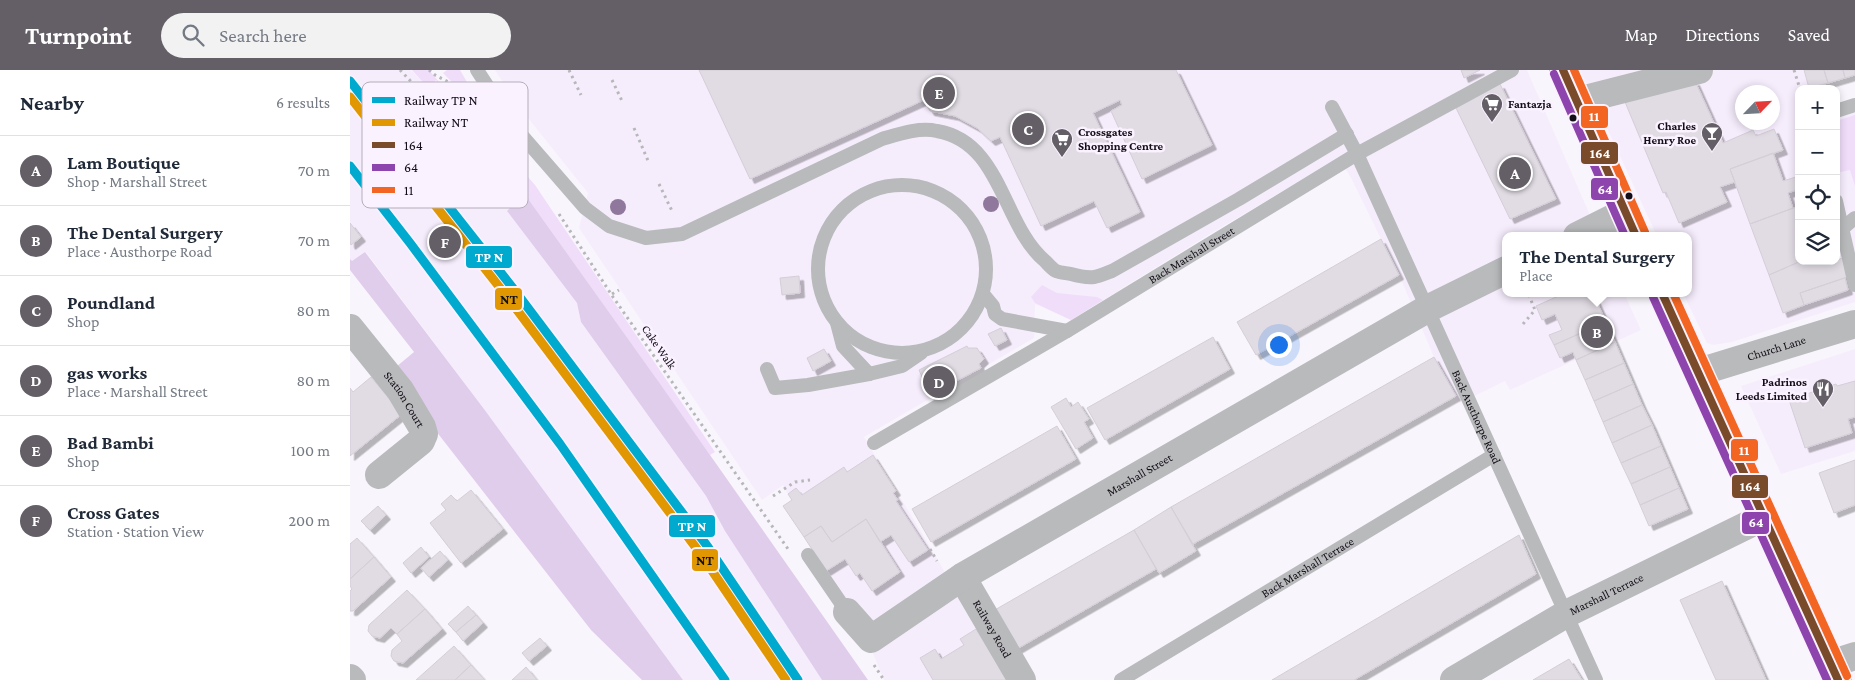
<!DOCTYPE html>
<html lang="en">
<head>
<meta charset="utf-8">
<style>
	body { margin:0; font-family:"Crimson Pro",serif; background:#f2f2f3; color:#1f2937 }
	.controls { position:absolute; right:15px; top:15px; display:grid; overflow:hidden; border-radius:10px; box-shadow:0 2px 8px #0003 }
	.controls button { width:45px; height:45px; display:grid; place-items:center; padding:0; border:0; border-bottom:1px solid #e0e1e3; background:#fff; color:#1f2937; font:25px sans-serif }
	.compass { position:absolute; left:1385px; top:15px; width:45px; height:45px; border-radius:50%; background:#fff; box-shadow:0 2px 8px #0003; rotate:65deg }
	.you { position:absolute; left:928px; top:274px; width:18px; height:18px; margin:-12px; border:4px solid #fff; border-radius:50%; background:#1a73e8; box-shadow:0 0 0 8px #1a73e833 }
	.badge { display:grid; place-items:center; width:32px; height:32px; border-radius:50%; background:#645e67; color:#fff; font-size:16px; font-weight:700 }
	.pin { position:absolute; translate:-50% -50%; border:2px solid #fff; box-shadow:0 1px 5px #0006 }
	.popup { position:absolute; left:1152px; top:162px; width:190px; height:65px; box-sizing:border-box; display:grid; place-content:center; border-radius:10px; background:#fff; filter:drop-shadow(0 1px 4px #0005); font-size:16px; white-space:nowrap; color:#747a83 }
	.popup b { font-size:19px; color:#1f2937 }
	.popup::after { content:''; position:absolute; left:50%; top:100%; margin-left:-10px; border:10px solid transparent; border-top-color:#fff }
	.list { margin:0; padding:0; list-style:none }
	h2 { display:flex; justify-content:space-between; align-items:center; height:65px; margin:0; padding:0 20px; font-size:21px }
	h2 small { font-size:16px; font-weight:400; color:#747a83 }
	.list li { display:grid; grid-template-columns:32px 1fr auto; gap:15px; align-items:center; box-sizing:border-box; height:70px; padding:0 20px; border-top:1px solid #e0e1e3 }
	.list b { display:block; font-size:19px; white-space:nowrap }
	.list p { margin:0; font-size:16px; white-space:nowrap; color:#747a83 }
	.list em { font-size:16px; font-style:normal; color:#747a83 }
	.icon { flex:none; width:28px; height:28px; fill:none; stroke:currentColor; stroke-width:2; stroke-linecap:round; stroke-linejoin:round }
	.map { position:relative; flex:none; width:1505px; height:610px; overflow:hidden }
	header { display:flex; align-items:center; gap:30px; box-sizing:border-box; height:70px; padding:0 25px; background:#645e67; color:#fff }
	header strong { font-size:24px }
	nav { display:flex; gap:28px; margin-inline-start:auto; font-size:18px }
	.search { width:350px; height:45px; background:#f2f2f3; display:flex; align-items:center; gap:12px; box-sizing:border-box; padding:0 18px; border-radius:28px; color:#747a83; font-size:19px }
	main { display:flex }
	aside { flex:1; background:#fff }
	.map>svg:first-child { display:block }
	.built { fill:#f6edfc; fill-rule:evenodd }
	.green { fill:#f0ddfa }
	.forest { fill:#e0cdec }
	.building { fill:#e1dbe4; stroke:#d4ced8; filter:url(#shadow) }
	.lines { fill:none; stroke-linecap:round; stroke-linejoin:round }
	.path { stroke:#b6b7b9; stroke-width:3; stroke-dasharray:2.5 4; stroke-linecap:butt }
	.lane { stroke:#b8babb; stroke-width:14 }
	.street { stroke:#b8babb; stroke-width:28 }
	.secondary { stroke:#b6babb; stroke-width:28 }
	.bus-1-casing { stroke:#faf2ff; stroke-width:11 }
	.bus-2-casing { stroke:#faf2ff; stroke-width:11 }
	.bus-3-casing { stroke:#faf2ff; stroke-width:11 }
	.bus-1 { stroke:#7a4b2a; stroke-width:8 }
	.bus-2 { stroke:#8e44ad; stroke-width:8 }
	.bus-3 { stroke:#f26522; stroke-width:8 }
	.rail-1-casing { stroke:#faf2ff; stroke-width:12 }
	.rail-2-casing { stroke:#faf2ff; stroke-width:12 }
	.rail-1 { stroke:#00a9ce; stroke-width:9 }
	.rail-2 { stroke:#e09702; stroke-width:9 }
	.tree { fill:#90789c }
	.bus-dot { fill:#130d17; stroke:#faf2ff; stroke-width:2 }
	.labels { text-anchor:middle; stroke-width:5; stroke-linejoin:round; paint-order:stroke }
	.poi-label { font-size:12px; font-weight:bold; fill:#130d17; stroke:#faf2ff; text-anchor:start }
	.street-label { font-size:12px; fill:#130d17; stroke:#faf2ff }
	.key { fill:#faf2ff; stroke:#b5adb9; stroke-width:1 }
	.key-label { font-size:14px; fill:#130d17 }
	.line-badge { stroke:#faf2ff; stroke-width:2 }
	.badge-label { font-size:14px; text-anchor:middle; font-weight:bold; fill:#fff }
	.pale-badge-label { font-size:14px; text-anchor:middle; font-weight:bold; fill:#111 }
</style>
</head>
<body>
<header>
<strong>Turnpoint</strong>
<div class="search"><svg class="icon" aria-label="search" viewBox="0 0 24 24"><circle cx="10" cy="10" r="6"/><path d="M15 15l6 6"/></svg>Search here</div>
<nav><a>Map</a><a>Directions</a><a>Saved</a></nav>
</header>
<main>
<aside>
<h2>Nearby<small>6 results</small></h2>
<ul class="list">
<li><span class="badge">A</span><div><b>Lam Boutique</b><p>Shop · Marshall Street</p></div><em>70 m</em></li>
<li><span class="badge">B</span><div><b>The Dental Surgery</b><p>Place · Austhorpe Road</p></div><em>70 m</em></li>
<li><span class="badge">C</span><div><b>Poundland</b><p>Shop</p></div><em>80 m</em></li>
<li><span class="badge">D</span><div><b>gas works</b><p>Place · Marshall Street</p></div><em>80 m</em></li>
<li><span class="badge">E</span><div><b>Bad Bambi</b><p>Shop</p></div><em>100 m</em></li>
<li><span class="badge">F</span><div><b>Cross Gates</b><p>Station · Station View</p></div><em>200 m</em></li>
</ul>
</aside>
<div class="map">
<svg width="1505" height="610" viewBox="0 0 1505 610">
	<defs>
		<filter id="shadow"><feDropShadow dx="4.5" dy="4.5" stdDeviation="0" flood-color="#0004"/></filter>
	</defs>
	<rect width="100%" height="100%" fill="#f9f5fc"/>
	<path class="built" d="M0,0H61L78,18L86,10L174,123L157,141L227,233L231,252L356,426L375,461L472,610H333L134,339L16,182L2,192L0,189Z
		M145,0H1177L1249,166H1156V223H1274L1291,260L1160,320L1155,311L1110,333L1084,287L1049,205L1001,108L989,88L865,161L721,250L685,234L684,268L514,367L592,497L626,559L657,610H534L507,545L433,436L441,430L433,415L412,430L229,158L238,123L166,33Z
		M1230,0H1453L1460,19H1449V191H1486V40L1505,34V232L1382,272L1363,275L1357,273L1333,223H1338V166H1307ZM1392,22H1422V52H1392Z
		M1505,279V381L1431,404L1391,316Z"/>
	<path class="green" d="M62,0H79L90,13L105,24L185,115L365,382L360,385L174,123L86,10L78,18Z
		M97,0H110L135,43L133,44L93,3Z
		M1505,45V116L1500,100L1486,103V51Z
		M692,215L707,223L747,227L753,230L721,250L685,233L681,227Z"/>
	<path class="forest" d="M174,123L313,318L518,610H472L375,461L356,426L231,252L227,233L157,141Z
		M15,182L134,339L333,610H292L241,560L40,302L64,282L0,200V189L2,191Z"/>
	<path class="building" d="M349,0H826L862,75L792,109L761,41L772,35L770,30L743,43L790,142L757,158L744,131L691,156L650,67L641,71L627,58L605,46L580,41L574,30L400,109Z
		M1111,0H1130L1114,8Z
		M1454,0H1474L1478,13L1459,18Z
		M1474,0H1493L1495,8L1478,13Z
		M1493,0H1505V5L1495,8Z
		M1345,11L1373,73L1403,60L1406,66L1424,59L1433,80L1380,99L1385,112L1370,117L1377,132L1329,153L1316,122L1313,123L1275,32Z
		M1150,14L1206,129L1160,149L1106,38Z
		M104,47L128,77L119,84L95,54Z
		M1423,83L1433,111L1449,106V119L1438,123L1443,138L1400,154L1380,99Z
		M1449,136V191H1451L1419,205L1400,154Z
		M0,153L11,167L1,175L0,173Z
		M1031,169L1049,205L906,285L887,252Z
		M1493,188L1497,207L1450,223L1454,235L1433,243L1419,205L1451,191L1480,192Z
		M449,206L450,223L432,225L430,208Z
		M1495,208L1498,220L1454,235L1450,223Z
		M1215,223H1243L1256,252L1204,275L1199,265L1212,260L1205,244L1192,250L1186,236Z
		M1256,252L1265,272L1226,290L1223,282L1210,288L1204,275Z
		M651,258L657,270L645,276L638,264Z
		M863,267L880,299L755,370L737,338Z
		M1265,272L1274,293L1235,310L1226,290Z
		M617,276L618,278H627L634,289L629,294L631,298L580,325L569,300Z
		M474,279L481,291L463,301L457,288Z
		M1084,287L1106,326L843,474L821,437Z
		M1274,293L1283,314L1244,331L1235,310Z
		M21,307L52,344L0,386V318L3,322Z
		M1505,311V347L1498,349L1502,363L1455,378L1439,330L1486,314L1487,316Z
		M1283,314L1292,335L1253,352L1244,331Z
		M716,328L721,337L728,332L739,349L734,352L743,368L726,379L701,337Z
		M1292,335L1302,355L1262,373L1253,352Z
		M1302,355L1311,376L1271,393L1262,373Z
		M707,356L726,389L581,472L562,439Z
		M1311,376L1320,397L1281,414L1271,393Z
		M523,385L546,421L543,423L548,430L546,431L578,480L559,492L541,465L530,472L516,449L482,472L471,456L454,467L433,436L442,430L438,424L446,418L452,425L494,397L497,402Z
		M1505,390V435L1484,443L1469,403Z
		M1320,397L1329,418L1290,435L1281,414Z
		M1329,418L1338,439L1299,456L1290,435Z
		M121,420L153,459L111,493L80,453L96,440L91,434L101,425L107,431Z
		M28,436L36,445L20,460L11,451Z
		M821,437L846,481L809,503L784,460Z
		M516,449L550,502L522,521L510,503L506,506L495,489L476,501L454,467L471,456L482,472Z
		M784,460L806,499L665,580L643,541Z
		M1169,465L1186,504L1004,610H922Z
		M7,468L24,487L0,509V474Z
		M71,477L79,487L61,503L53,493Z
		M90,481L98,490L79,507L71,498Z
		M24,487L41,507L3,541H0V521L2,519L0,516V509Z
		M1372,511L1416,610H1366L1330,530Z
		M57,520L75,539L47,564L41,558L30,568L22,566L18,561L19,555Z
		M118,536L126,545L106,562L98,554Z
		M75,539L92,559L53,593L44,591L41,586L42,580L52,571L47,564Z
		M126,545L133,553L113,571L106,562Z
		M626,559L657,610H583L570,588L585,579L591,589L614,575L610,569Z
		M190,568L197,576L179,591L172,583Z
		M104,576L121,595L105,610H66Z
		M1219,589L1232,610H1183Z
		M121,595L135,610H105Z
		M176,597L187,610H162Z"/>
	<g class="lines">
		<path class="path" d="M50,0L75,26
			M79,0L85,5L108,17L116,27
			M219,0L231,25
			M1444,0L1450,19
			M262,10L273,33
			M284,58L299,93
			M309,114L323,143
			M209,144L263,227L438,479
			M262,224L269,220
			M1173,254L1185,240L1178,223
			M423,426L445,412L460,410
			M580,479L587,491
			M524,595L534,610"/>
		<g class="lane">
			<path d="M127,0L162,54L235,138L259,156L296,168L332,164L532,69C549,64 569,57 587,61C652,72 652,155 695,191C698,194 702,199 706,201C710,203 717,203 721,204C728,206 736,208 744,207C750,206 756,203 762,201L889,129L997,64"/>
			<path id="s1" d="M982,37L1007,84L1246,610"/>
			<path d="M1486,41L1505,35"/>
			<circle cx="552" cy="199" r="84"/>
			<path d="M1486,131L1505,215"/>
			<path d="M1493,158L1505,148"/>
			<path d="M633,224L643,236L645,244L652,249L717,261"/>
			<path d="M487,253L493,276L519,304"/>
			<path d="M417,299L425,318L458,315L519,304L552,296L571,283"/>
			<path id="s2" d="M524,373L717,261L1007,84L1162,0"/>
			<path d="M458,485L497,542"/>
			<path id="s3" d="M771,610L1144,385"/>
		</g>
		<g class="street">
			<path d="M1227,31L1349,0"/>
			<path d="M1227,166L1275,142"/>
			<path id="s4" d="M0,258L50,320L72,357L74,364L71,371L29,405"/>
			<path id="s5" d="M1349,302L1505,254"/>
			<path id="s6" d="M612,507L672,610"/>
			<path id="s7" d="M497,542L521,569L612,507L1077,239L1156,200"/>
			<path d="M1480,594L1505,586"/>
			<path d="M0,608L2,610"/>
			<path id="s8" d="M1104,610L1216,544L1414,447"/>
		</g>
		<path class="secondary" d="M1213,0L1286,166
			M1312,223L1488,610"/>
		<g class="bus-1-casing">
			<path id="bus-1" d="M1213,0L1286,166
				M1312,223L1488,610"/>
		</g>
		<g class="bus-2-casing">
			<path id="bus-2" d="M1204,4L1275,166
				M1303,227L1477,610"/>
		</g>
		<g class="bus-3-casing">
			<path id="bus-3" d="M1224,0L1295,162
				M1323,223L1497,606"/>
		</g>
		<use href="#bus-1" class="bus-1"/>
		<use href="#bus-2" class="bus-2"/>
		<use href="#bus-3" class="bus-3"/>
		<g class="rail-1-casing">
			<path id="rail-1" d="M0,11L166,222L358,477L448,610
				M0,96L60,173L210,374L375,610"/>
		</g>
		<g class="rail-2-casing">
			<path id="rail-2" d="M0,27L158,228L350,483L436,610"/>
		</g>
		<use href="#rail-1" class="rail-1"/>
		<use href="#rail-2" class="rail-2"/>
	</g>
	<g class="tree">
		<circle cx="641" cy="134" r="8"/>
		<circle cx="268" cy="137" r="8"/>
	</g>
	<defs>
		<g id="supermarket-pin" transform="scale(1.125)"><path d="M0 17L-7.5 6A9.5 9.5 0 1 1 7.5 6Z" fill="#645e67" stroke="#faf2ff"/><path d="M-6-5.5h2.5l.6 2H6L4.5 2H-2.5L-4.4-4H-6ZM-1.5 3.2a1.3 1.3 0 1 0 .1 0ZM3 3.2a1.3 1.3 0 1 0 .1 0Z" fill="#fff"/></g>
		<g id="bar-pin" transform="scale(1.125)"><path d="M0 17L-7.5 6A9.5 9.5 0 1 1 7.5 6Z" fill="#645e67" stroke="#faf2ff"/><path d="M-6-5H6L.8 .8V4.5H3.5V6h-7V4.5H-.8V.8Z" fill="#fff"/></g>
		<g id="restaurant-pin" transform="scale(1.125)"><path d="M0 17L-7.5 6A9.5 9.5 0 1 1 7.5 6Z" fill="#645e67" stroke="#faf2ff"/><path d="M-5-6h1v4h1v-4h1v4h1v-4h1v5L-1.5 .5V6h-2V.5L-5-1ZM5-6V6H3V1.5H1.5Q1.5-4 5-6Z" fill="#fff"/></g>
	</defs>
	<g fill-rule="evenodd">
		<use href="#supermarket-pin" x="1142" y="34"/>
		<use href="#bar-pin" x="1362" y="63"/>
		<use href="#supermarket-pin" x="712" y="69"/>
		<use href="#restaurant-pin" x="1473" y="319"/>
	</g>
	<g class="bus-dot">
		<circle cx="1223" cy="48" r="4.5"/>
		<circle cx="1279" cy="126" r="4.5"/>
	</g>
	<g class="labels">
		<g class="poi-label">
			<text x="1158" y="38">Fantazja</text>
			<text x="1346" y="60" text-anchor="end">Charles<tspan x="1346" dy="14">Henry Roe</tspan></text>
			<text x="728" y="66">Crossgates<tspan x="728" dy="14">Shopping Centre</tspan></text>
			<text x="1457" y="316" text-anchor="end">Padrinos<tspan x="1457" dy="14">Leeds Limited</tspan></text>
		</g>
		<g class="street-label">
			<text dy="4" stroke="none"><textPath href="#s2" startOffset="369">Back Marshall Street</textPath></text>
			<text transform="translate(309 277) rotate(55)" y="4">Cake Walk</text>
			<text dy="4" stroke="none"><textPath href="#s5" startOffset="81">Church Lane</textPath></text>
			<text dy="4" stroke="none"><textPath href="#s4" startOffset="90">Station Court</textPath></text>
			<text dy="4" stroke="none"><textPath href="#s1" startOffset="342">Back Austhorpe Road</textPath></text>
			<text dy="4" stroke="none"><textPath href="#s7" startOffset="351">Marshall Street</textPath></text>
			<text dy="4" stroke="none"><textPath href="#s3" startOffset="218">Back Marshall Terrace</textPath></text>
			<text dy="4" stroke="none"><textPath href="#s8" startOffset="175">Marshall Terrace</textPath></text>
			<text dy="4" stroke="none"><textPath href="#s6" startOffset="60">Railway Road</textPath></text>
		</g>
	</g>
	<rect x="12" y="12" width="166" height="126" rx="8" class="key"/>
	<rect x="22" y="27" width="23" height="6" fill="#00a9ce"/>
	<rect x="22" y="49" width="23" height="7" fill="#e09702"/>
	<rect x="22" y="72" width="23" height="6" fill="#7a4b2a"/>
	<rect x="22" y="94" width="23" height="7" fill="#8e44ad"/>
	<rect x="22" y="117" width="23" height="6" fill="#f26522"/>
	<g class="key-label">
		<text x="54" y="35">Railway TP N</text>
		<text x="54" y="57">Railway NT</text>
		<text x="54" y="80">164</text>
		<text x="54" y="102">64</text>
		<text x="54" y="125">11</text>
	</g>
	<g class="line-badge">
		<rect x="1230" y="35" width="29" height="24" rx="5" fill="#f26522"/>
		<rect x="1230" y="71" width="39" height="24" rx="5" fill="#7a4b2a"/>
		<rect x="1240" y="107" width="29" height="24" rx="5" fill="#8e44ad"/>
		<rect x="115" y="175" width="48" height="24" rx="5" fill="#00a9ce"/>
		<rect x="144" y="217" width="29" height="24" rx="5" fill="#e09702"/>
		<rect x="1380" y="368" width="29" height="24" rx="5" fill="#f26522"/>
		<rect x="1381" y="404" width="38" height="25" rx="5" fill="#7a4b2a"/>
		<rect x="1391" y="441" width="29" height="24" rx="5" fill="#8e44ad"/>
		<rect x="318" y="444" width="48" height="24" rx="5" fill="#00a9ce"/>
		<rect x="341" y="478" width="28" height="24" rx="5" fill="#e09702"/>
	</g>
	<g class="badge-label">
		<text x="1244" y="51">11</text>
		<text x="1250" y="88">164</text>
		<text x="1255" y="124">64</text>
		<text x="139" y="192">TP N</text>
		<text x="1394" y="385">11</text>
		<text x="1400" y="421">164</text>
		<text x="1406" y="457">64</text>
		<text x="342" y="461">TP N</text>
	</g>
	<g class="pale-badge-label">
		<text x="159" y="234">NT</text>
		<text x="355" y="495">NT</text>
	</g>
</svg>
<div class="controls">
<button>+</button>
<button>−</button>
<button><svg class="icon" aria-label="locate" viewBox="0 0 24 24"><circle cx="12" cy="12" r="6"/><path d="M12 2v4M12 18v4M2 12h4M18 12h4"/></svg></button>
<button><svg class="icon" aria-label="layers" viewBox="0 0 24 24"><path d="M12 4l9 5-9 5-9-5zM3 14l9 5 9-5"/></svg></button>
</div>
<svg class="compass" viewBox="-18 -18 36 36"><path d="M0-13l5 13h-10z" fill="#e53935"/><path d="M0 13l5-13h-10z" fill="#747a83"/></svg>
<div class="you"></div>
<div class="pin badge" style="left:1165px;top:103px">A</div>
<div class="pin badge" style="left:1247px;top:262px">B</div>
<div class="popup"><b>The Dental Surgery</b>Place</div>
<div class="pin badge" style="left:678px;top:59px">C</div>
<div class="pin badge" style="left:589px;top:312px">D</div>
<div class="pin badge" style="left:589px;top:23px">E</div>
<div class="pin badge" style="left:95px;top:172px">F</div>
</div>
</main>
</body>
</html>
